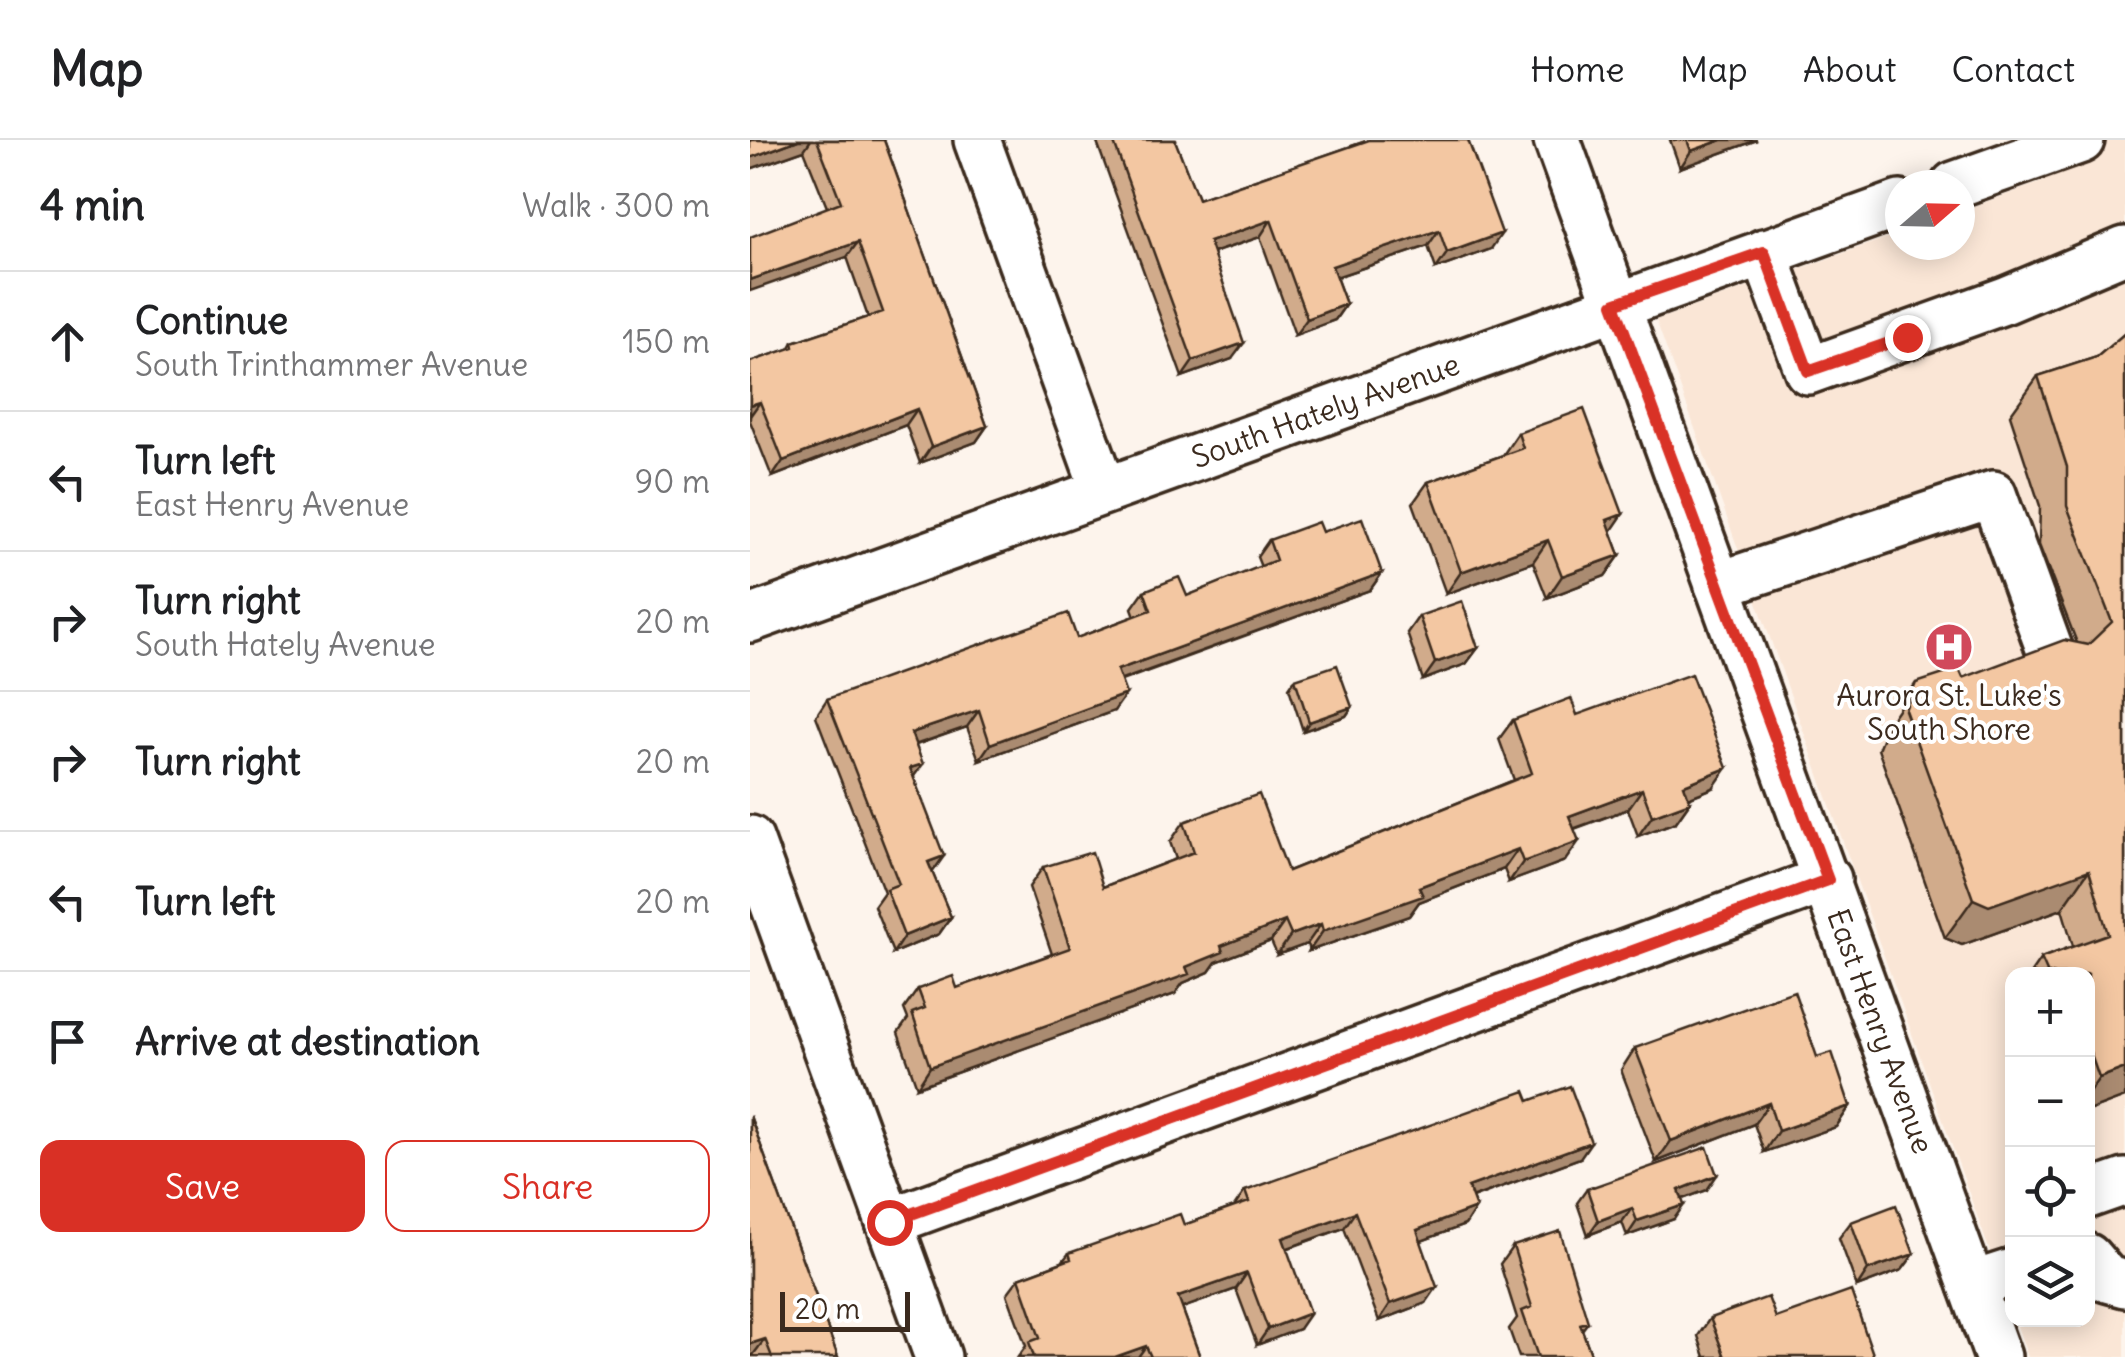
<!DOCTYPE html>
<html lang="en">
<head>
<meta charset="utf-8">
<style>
	body { margin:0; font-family:Delius,sans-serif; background:#f6f6f6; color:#202124 }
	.controls { position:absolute; right:30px; bottom:30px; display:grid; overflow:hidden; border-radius:20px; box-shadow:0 5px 25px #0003 }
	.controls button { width:90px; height:90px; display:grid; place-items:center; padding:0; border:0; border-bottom:2px solid #e0e0e0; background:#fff; color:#202124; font:50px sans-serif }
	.compass { position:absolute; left:1135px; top:30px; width:90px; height:90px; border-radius:50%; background:#fff; box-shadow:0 5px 25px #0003; rotate:70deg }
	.scale { position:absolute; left:30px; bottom:25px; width:130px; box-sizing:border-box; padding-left:10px; border:5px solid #3b2a1e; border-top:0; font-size:28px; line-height:35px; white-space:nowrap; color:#3b2a1e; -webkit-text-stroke:8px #fff; paint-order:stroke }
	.stop { position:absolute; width:30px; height:30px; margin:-22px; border:8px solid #d93025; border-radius:50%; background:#fff }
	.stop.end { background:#d93025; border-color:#fff; box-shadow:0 2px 10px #0008 }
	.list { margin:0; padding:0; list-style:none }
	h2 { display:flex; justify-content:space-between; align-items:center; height:130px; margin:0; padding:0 40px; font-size:42px }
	h2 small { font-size:32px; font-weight:400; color:#757577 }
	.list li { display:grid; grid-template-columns:65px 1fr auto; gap:30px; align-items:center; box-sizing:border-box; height:140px; padding:0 40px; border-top:2px solid #e0e0e0 }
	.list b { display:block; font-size:38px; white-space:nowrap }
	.list p { margin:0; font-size:32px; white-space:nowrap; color:#757577 }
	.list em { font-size:32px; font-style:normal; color:#757577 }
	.actions { display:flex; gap:20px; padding:30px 40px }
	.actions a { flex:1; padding:22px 0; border:2px solid #d93025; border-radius:20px; text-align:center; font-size:35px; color:#d93025 }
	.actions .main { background:#d93025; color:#fff }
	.icon { flex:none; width:55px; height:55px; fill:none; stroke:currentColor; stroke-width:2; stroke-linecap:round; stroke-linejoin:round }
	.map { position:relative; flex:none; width:1375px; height:1217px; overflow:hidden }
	header { display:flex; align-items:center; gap:60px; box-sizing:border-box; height:140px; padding:0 50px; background:#fff; border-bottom:2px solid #e0e0e0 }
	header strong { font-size:48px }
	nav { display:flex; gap:55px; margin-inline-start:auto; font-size:35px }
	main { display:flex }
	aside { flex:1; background:#fff }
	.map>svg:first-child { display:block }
	.built { fill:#fae6d6 }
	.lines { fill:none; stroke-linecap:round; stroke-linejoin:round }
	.minor-casing { stroke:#3b2a1e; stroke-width:52 }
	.minor { stroke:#fff; stroke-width:45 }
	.wall { fill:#d1ab8b; stroke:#3b2a1e; stroke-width:2.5 }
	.shaded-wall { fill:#aa8b71; stroke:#3b2a1e; stroke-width:2.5 }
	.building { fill:#f3c7a2; stroke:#3b2a1e; stroke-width:2.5 }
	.route { stroke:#d93025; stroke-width:12 }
	.labels { text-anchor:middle; stroke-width:8; stroke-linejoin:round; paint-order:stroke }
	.street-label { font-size:30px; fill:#3b2a1e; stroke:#fff }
	.poi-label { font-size:30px; fill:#3b2a1e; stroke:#fff }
</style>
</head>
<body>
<header>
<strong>Map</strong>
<nav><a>Home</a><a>Map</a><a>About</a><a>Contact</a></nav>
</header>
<main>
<aside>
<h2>4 min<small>Walk · 300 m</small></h2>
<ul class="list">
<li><svg class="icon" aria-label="ahead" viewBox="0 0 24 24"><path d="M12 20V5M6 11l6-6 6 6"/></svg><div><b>Continue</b><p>South Trinthammer Avenue</p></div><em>150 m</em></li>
<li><svg class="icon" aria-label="left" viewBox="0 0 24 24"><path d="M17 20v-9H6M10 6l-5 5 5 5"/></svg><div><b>Turn left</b><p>East Henry Avenue</p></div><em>90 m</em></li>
<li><svg class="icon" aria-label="right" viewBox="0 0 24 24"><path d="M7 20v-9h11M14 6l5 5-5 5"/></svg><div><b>Turn right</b><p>South Hately Avenue</p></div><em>20 m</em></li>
<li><svg class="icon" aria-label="right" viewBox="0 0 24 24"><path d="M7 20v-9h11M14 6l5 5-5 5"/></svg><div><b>Turn right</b></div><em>20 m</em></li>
<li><svg class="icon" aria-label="left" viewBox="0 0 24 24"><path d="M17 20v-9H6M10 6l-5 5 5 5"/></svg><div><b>Turn left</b></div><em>20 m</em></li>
<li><svg class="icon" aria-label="arrive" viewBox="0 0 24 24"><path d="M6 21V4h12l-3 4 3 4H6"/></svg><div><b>Arrive at destination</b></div></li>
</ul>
<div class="actions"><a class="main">Save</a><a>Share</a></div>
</aside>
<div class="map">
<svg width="1375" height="1217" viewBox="0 0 1375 1217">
	<rect width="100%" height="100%" fill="#fdf4ec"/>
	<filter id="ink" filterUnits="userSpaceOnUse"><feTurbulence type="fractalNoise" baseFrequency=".01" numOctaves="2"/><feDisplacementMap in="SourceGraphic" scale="20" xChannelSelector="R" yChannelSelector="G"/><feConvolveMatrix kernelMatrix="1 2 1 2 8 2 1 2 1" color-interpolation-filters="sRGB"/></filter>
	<g filter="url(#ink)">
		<path class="built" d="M1281,0H1375V1217H1278L1265,1180H1338V834H1262V1173L906,180L1150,93V105H1210V71L1295,41Z"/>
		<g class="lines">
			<g class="minor-casing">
				<g id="minor">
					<path d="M227,0L354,350"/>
					<path id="s1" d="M807,0L1248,1217"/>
					<path d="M1204,45L1331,0"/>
					<path d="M1014,112L1058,231L1256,160L1375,110"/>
					<path d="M968,445L1243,354L1303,519"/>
					<path id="s2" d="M0,479L1150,64"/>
					<path d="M0,699L188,1217"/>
					<path d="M1338,1055L1375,1042"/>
					<path d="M139,1082L1078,739"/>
					<path d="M1338,1117L1357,1139L1375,1144"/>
					<path d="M1222,1145L1262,1132"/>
				</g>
			</g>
			<use href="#minor" class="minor"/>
		</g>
		<path class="wall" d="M0,0H134L237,286L226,302L170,323L156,285L22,337L0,281V222L39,209L43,202L118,177L97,117L54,10L0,29Z
			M346,0H427L425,1L448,59L619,0L741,109L686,129L678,106L586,137L596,164L585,180L545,195L510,97L463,113L482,219L432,237Z
			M920,0H1007L930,28Z
			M1375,193V957L1338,971V834H1280L1291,818L1323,806L1312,769L1212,805L1195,798L1128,609L1139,582L1166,543L1213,538L1327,503L1289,405L1290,366L1260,275L1288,236L1347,217Z
			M768,293L861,391L870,415L855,436L797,458L783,422L696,454L663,363L678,342L753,315Z
			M572,392L632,433L620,450L371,541L364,571L229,620L217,587L166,605L164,637L182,732L201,777L189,794L143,813L124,766L134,752L66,576L77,559L327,498L385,476L382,468L394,451L437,456L511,427L507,417L519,400Z
			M669,476L728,508L716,524L673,540L657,493Z
			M545,539L602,567L596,576L553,591L539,548Z
			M827,575L963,648L938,658L940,662L926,682L888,696L878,669L824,689L815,721L759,742L754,729L669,762L659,776L559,811L557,804L527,815L521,801L466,822L459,832L433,843L425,854L167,947L148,893L158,879L154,869L168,849L207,848L302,814L279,747L293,727L353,747L426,719L420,702L434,682L538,731L764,640L749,599L763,580Z
			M885,908L1067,917L1100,966L1086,987L1014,1012L1004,984L906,1022L871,930Z
			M779,961L830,1018L722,1058L726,1068L715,1085L671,1101L676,1163L629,1181L594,1088L536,1109L549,1189L507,1205L486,1149L432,1168L450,1217H268L276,1206L257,1154L269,1138L312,1122L319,1113L434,1085L484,1067L495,1051Z
			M0,976L88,1217L0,1216Z
			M837,1049L957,1050L932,1059L924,1079L877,1096L872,1082L838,1095L827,1063Z
			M1101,1082L1164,1114L1152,1130L1107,1147L1089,1098Z
			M763,1106L838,1182L832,1190L842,1217H769L759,1189L767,1178L750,1124Z
			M960,1178H1026L1124,1217H955L948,1196Z"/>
		<path class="shaded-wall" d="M48,0H61L54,10L0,29V18Z
			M972,0H1007L930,28L941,11Z
			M521,80L510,97L447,118L459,102Z
			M689,90L678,106L571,142L582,126Z
			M752,93L741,109L686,129L697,113Z
			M108,102L97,117L0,151V140Z
			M596,164L585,180L545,195L557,179Z
			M494,203L482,219L432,237L443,221Z
			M10,262L0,276V265Z
			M167,269L156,285L22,337L33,321Z
			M237,286L226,302L170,323L181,307Z
			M873,374L858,396L857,380Z
			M798,400L783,422L696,454L711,432Z
			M870,415L855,436L797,458L812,436Z
			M632,433L620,450L355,546L367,530Z
			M728,508L716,524L673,540L685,523Z
			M376,554L364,571L229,620L240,604Z
			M602,567L596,576L553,591L559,582Z
			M229,570L217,587L150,610L161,593Z
			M173,624L161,640L160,628Z
			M977,628L963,648L920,665L934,645Z
			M892,649L878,669L806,695L819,676Z
			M940,662L926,682L888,696L902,676Z
			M829,701L815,721L759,742L773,722Z
			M768,709L754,729L669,762L659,776L559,811L573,791L669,747Z
			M194,716L182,733L178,722Z
			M1339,730L1312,769L1212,805L1195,798L1223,759Z
			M201,777L189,794L143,813L154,796Z
			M535,781L521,801L466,822L459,832L433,843L425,854L167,947L180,927L436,827L471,806Z
			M571,784L557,804L527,815L541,795Z
			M1375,928V957L1338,971V954L1349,938Z
			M1019,963L1004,984L906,1022L921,1001Z
			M1100,966L1086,987L1014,1012L1028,991Z
			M841,1002L830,1018L707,1063L718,1047Z
			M967,1035L957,1050L919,1064L929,1050Z
			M934,1065L924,1079L877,1096L887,1081Z
			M726,1068L715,1085L655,1107L667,1090Z
			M882,1068L872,1082L838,1095L848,1081Z
			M605,1072L594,1088L521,1114L533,1098Z
			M1164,1114L1152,1130L1107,1147L1118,1130Z
			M497,1133L486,1149L416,1174L428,1157Z
			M687,1147L676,1163L629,1181L640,1164Z
			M560,1173L549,1189L507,1205L518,1189Z
			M15,1199L3,1215L0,1216V1204Z
			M396,1206L388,1217H365Z"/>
		<path class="building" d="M0,0H48L0,18Z
			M67,0H134L237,286L181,307L167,269L33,321L10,262L0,265V222L44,207L43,202L133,172L108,102L0,140V97L91,62Z
			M363,0H425L448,59L619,0H718L752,93L697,113L689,90L582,126L596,164L557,179L521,80L459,102L494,203L443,221Z
			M937,0H972L941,11Z
			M1375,193V928L1349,938L1338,906V834H1298L1291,818L1358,794L1339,730L1239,766L1223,759L1155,570L1166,543L1209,529L1213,538L1314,500L1338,505L1362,482L1317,366V327L1288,236L1347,217Z
			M834,269L873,374L857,380L870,415L812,436L798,400L711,432L678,342L773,308L768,293Z
			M612,378L632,433L367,530L376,554L240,604L229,570L161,593L173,624L160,628L194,716L178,722L201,777L154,796L136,749L149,744L77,559L318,473L327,498L401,470L394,451L429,437L437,456L526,420L519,400L568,382L572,392Z
			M712,461L728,508L685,523L669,476Z
			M587,525L602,567L559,582L545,539Z
			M941,534L977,628L934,645L940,662L902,676L892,649L819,676L829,701L773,722L768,709L669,747L673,756L573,791L571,784L541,795L535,781L471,806L473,812L436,827L439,834L180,927L162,873L175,868L168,849L203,836L207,848L320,808L293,727L342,712L353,747L444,712L434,682L509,654L538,731L782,633L763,580L821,558L827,575Z
			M1044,851L1067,917L1082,912L1100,966L1028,991L1019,963L921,1001L885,908Z
			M820,946L841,1002L718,1047L726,1068L667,1090L687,1147L640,1164L605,1072L533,1098L560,1173L518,1189L497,1133L428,1157L450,1217H401L396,1206L365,1217H284L279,1202L290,1198L269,1138L321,1119L319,1113L430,1074L434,1085L499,1062L495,1051L775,951L779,961Z
			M0,976L88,1217H22L15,1199L0,1204Z
			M957,1007L967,1035L929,1050L934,1065L887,1081L882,1068L848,1081L837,1049Z
			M1146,1065L1164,1114L1118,1130L1101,1082Z
			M810,1091L838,1182L830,1184L842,1217H788L772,1171L782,1167L763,1106Z
			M1101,1151L1124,1217H975L960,1178L1018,1157L1026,1178Z"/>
	</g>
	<g class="lines" filter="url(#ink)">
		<path class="route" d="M139,1082L1078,740L864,164L1014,112L1058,231L1157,197"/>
	</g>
	<defs>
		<g id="hospital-disc" transform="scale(2.5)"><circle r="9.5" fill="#d1495b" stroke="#fff"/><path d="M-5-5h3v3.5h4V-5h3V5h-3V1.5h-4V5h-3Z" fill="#fff"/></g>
	</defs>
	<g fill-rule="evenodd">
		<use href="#hospital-disc" x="1199" y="507"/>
	</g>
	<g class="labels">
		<g class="street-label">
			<text dy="10" stroke="none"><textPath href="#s2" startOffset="612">South Hately Avenue</textPath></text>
			<text dy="10" stroke="none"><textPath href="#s1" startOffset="948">East Henry Avenue</textPath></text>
		</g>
		<g class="poi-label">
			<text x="1199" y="566">Aurora St. Luke's<tspan x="1199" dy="34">South Shore</tspan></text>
		</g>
	</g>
</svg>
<div class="controls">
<button>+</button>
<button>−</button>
<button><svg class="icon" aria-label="locate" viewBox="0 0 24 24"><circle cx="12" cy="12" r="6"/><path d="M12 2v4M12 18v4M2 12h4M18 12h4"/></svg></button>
<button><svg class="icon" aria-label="layers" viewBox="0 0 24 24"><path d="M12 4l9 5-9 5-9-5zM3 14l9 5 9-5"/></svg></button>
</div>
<svg class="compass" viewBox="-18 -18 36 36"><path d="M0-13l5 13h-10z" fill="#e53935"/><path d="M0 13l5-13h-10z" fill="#757577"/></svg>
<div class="scale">20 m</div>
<div class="stop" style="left:139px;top:1082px"></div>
<div class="stop end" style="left:1157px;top:197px"></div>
</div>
</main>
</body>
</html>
